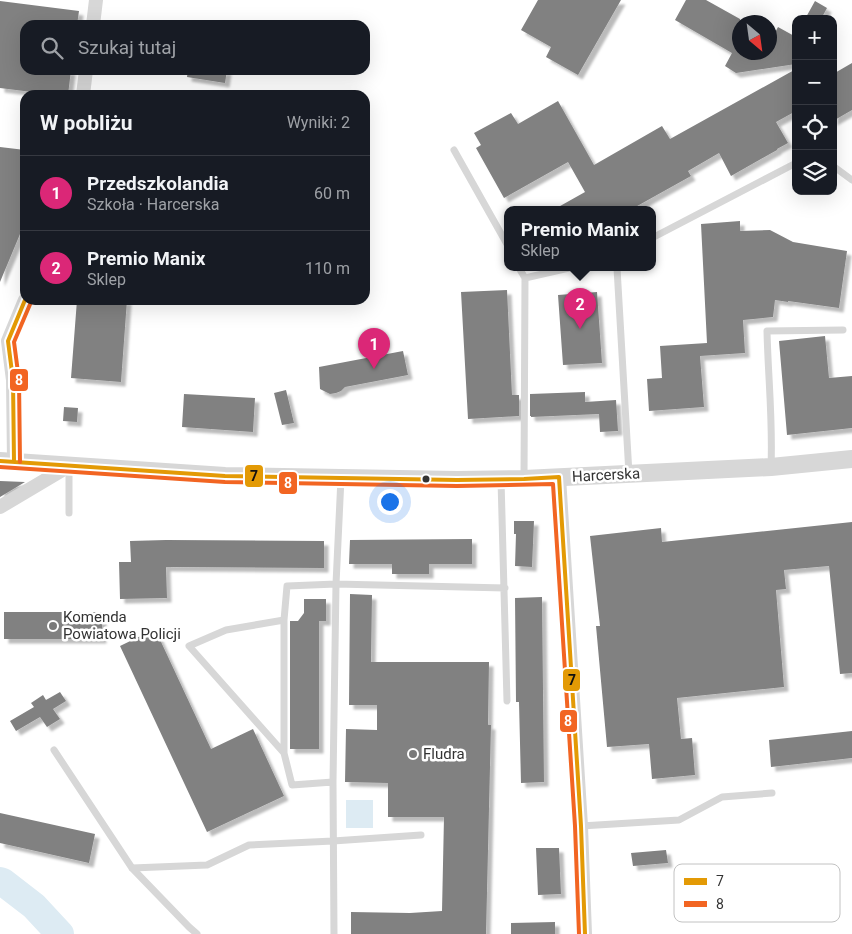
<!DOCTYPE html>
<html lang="pl">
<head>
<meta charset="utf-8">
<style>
	body { margin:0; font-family:Roboto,sans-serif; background:#242831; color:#f1f3f6 }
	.controls { position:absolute; right:15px; top:15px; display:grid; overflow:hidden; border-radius:10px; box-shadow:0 5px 20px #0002 }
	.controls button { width:45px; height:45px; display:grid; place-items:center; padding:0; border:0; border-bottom:1px solid #363941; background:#171b24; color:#f1f3f6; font:25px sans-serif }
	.compass { position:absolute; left:732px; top:15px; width:45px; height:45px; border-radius:50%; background:#171b24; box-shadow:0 5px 20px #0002; rotate:151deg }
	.you { position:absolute; left:389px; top:501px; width:18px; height:18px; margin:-12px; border:4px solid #fff; border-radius:50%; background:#1a73e8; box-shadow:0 0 0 8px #1a73e833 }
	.badge { display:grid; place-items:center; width:32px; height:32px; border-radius:50%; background:#db2777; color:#fff; font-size:16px; font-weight:700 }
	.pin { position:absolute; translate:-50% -41px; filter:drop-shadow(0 1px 2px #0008) }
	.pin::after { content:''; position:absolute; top:26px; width:18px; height:15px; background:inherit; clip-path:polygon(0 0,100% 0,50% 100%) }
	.popup { position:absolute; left:504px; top:206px; width:152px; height:65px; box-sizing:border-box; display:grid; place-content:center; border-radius:10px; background:#171b24; filter:drop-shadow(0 1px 4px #0005); font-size:16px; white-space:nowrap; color:#9ea1a6 }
	.popup b { font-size:19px; color:#f1f3f6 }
	.popup::after { content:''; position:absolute; left:50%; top:100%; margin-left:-10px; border:10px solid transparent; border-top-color:#171b24 }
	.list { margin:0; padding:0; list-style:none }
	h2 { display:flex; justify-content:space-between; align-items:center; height:65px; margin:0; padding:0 20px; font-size:21px }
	h2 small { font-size:16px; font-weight:400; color:#9ea1a6 }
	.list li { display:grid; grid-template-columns:32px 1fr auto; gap:15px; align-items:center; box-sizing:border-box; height:75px; padding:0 20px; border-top:1px solid #363941 }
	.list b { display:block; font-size:19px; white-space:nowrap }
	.list p { margin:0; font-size:16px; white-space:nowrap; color:#9ea1a6 }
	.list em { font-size:16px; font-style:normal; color:#9ea1a6 }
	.icon { flex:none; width:28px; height:28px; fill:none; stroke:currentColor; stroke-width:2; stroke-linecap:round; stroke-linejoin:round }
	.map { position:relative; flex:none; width:852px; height:934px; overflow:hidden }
	.search { position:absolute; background:#171b24; box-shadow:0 5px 20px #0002; left:20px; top:20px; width:350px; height:55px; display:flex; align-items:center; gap:12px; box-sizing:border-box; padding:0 18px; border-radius:15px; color:#9ea1a6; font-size:19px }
	.panel { position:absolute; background:#171b24; box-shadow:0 5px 20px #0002; left:20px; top:90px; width:350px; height:215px; border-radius:15px }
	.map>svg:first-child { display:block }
	.water { fill:#ddebf3 }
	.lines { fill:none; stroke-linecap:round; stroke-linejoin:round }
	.river { stroke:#ddebf3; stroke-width:28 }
	.building { fill:#818181; filter:url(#shadow) }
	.service { stroke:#d7d7d7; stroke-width:7 }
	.minor { stroke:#d7d7d7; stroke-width:14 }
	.tertiary { stroke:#d7d7d7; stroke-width:18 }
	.bus-1-casing { stroke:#fff; stroke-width:8 }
	.bus-2-casing { stroke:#fff; stroke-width:8 }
	.bus-1 { stroke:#e39a05; stroke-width:4 }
	.bus-2 { stroke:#f26522; stroke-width:4 }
	.bus-dot { fill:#333; stroke:#fff; stroke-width:2 }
	.poi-dot { fill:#7a7a7a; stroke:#fff; stroke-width:2 }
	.labels { text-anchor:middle; stroke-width:5; stroke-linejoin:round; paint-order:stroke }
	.street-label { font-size:15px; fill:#333; stroke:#fff }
	.poi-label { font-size:15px; fill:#333; stroke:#fff; text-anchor:start }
	.key { fill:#fff; stroke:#c2c2c2; stroke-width:1 }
	.key-label { font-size:14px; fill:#333 }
	.line-badge { stroke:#fff; stroke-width:2 }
	.badge-label { font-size:14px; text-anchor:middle; font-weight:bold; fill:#fff }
	.pale-badge-label { font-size:14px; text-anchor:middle; font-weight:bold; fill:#111 }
</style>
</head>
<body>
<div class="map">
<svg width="852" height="934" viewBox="0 0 852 934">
	<defs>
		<filter id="shadow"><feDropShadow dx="4.5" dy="4.5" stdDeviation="1" flood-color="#0004"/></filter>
	</defs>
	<rect width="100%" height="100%" fill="#fff"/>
	<path class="water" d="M346,800H373V828H346Z"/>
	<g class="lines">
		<path class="river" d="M0,881L3,882L34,906L60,934"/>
	</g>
	<path class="building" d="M538,0H621L578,75L546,57L551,47L521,30Z
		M686,0H706L740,19V52H770V42L778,27L796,37V64L736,73L725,66L732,53L675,20Z
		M0,1L79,11L77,25H25V70H71L68,95H56L0,88Z
		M815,1L827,8L821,19H805Z
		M852,63V110L833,121V74Z
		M796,69V111L776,122L788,143L777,149V150L731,176L719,153L688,171L691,176L630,210H553L585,192L568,162L504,198L476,148L481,145L474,133L511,113L518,124L558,101L594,165L662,126L670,139Z
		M188,70H227L225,83L187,77Z
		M0,147L25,150V222L0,282Z
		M740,221V231L770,230L793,242L847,251L839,308L788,301V302L775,300L773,317L743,320L745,353L700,356L704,407L649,411L647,379L662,378L660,346L707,343L701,224Z
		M507,290L512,395H519V416L468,419L461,292Z
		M597,292L602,363L563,365L558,295Z
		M77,300H127L121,382L71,378Z
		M825,336L829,378L852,376V428L787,435L779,341Z
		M403,351L408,375L345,387L341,391L336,393L330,394L320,389L319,367Z
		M286,390L294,423L282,425L274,393Z
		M585,392V402L616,400L618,431L600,432L599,414L531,417V416H530V394Z
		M184,394L255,398L253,432L182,427Z
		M64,407L78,408L77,422L63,421Z
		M0,481L25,482L0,497Z
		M514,521H534L532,567L515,566L516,534H514Z
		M852,522V673L840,674L829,566L784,570L786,589L776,590L784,687L677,698L681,739L692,738L695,775L652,779L649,744L607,747L596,626H600L590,536L661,528L662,542Z
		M472,539V564H429V574H392V564H349L350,540Z
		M166,540L324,541V568L166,567L167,598L120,599L119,562H131L130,541Z
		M350,594L372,595L371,662H489L488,725H491L486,934H351V912L410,913L442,911L444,817H388V783L345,782L346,729L377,730V705H349Z
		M542,597L544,782L521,783L519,702H516L515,598Z
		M304,599H326V621H319V749H290V621H298L304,613Z
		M4,612H102V639H4Z
		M155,629L211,749L253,729L284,796L207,832L120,646Z
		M60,692L66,701L53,709L60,719L47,727L40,717L16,731L10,721L34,707L31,703L43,695L46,700Z
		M852,731V758L771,767L769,740Z
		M0,813L95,834L89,863L0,843Z
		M536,848H559L561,894L538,895Z
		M666,850L668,863L633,866L631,853Z
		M555,922V934H511V923Z"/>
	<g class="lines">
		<path class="service" d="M454,150L508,246
			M833,166L852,180
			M652,238L796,163
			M519,268L525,278L524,479
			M617,268L629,474
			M525,278L569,268
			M771,466C773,421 768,376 767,331L843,330
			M501,480L507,701
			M69,513V466
			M284,620L226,630L189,646L284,753L292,785L333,782
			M54,750L132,868L189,927L197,934
			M284,753V620L287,586L336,584L505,588
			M581,826L679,820L722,797L772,793
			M132,868L207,865L249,845L333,841L421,835
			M334,934L333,782L336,584L341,478"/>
		<path class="minor" d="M93,25L96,0
			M83,95L86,70
			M14,462L13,380L8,341L25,300
			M559,477L581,826L585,934
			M0,507L69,466"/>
		<path class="tertiary" d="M0,461L225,476L457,480L524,479L771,467L852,459"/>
		<g class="bus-1-casing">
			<path id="bus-1" d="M0,461L225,476L457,480L524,479L559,477L581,826L585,934
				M14,462L13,380L8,341L25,300"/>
		</g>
		<g class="bus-2-casing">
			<path id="bus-2" d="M20,462L19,380L14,342L31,302
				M0,467L225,482L457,486L553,484L575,826L579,934"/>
		</g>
		<use href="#bus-1" class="bus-1"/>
		<use href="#bus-2" class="bus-2"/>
	</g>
	<circle class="bus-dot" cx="426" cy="479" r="4.5"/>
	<g class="poi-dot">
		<circle cx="53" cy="626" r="5"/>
		<circle cx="413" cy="754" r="5"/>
	</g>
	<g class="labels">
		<g class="street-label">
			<text transform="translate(606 475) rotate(-3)" y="5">Harcerska</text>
		</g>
		<g class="poi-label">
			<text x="63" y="622">Komenda<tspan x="63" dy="17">Powiatowa Policji</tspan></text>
			<text x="423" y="759">Fludra</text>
		</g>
	</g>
	<rect x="674" y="864" width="166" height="58" rx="8" class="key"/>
	<rect x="684" y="878" width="23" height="7" fill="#e39a05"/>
	<rect x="684" y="901" width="23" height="6" fill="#f26522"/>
	<g class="key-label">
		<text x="716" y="886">7</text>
		<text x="716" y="909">8</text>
	</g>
	<g class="line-badge">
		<rect x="9" y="368" width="20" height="24" rx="5" fill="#f26522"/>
		<rect x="244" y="464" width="20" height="24" rx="5" fill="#e39a05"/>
		<rect x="278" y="471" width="20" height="24" rx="5" fill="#f26522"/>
		<rect x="562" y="668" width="19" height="24" rx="5" fill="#e39a05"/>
		<rect x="559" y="709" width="19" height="24" rx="5" fill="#f26522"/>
	</g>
	<g class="badge-label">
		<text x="19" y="385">8</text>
		<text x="288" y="488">8</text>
		<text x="568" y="726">8</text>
	</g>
	<g class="pale-badge-label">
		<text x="254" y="481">7</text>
		<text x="572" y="685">7</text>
	</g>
</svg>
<div class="controls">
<button>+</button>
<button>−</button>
<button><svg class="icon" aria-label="locate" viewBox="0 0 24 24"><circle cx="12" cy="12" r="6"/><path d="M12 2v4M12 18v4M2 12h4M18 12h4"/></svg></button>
<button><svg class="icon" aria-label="layers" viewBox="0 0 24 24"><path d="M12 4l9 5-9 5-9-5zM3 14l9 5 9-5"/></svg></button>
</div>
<svg class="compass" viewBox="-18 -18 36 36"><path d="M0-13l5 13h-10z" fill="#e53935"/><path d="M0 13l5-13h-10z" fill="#9ea1a6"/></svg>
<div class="you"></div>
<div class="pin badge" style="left:374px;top:369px">1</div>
<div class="pin badge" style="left:580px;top:329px">2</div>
<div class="popup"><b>Premio Manix</b>Sklep</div>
<div class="search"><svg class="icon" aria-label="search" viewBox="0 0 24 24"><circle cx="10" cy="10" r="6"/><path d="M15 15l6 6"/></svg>Szukaj tutaj</div>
<section class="panel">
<h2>W pobliżu<small>Wyniki: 2</small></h2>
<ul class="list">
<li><span class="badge">1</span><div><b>Przedszkolandia</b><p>Szkoła · Harcerska</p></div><em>60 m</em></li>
<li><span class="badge">2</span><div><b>Premio Manix</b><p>Sklep</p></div><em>110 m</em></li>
</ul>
</section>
</div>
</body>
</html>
